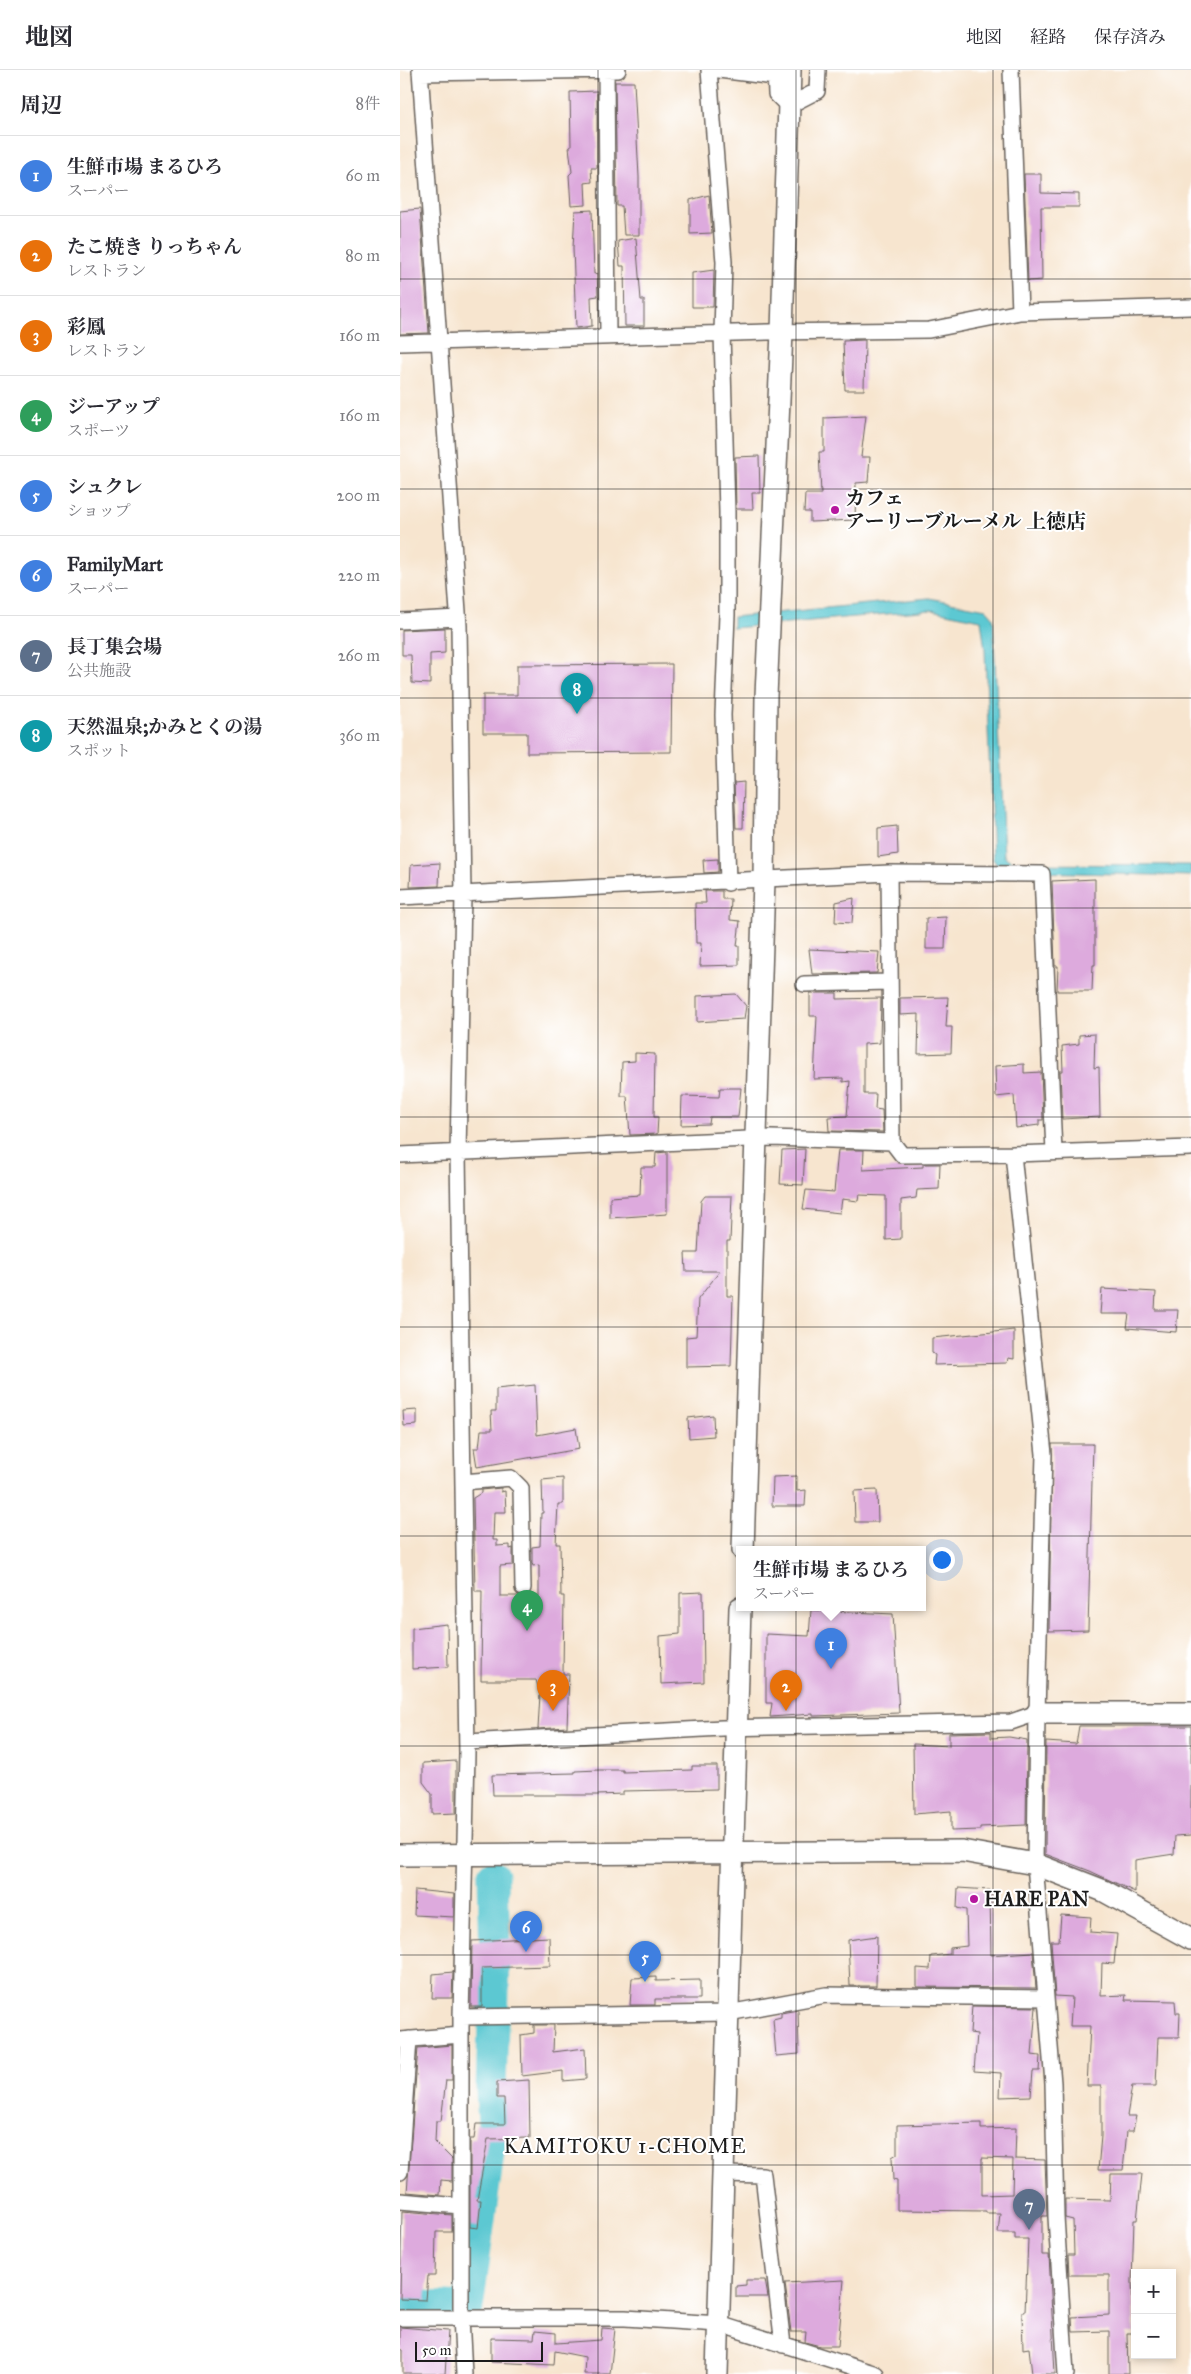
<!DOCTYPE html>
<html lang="ja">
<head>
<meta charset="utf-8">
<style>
	body { margin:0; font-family:"IM FELL Great Primer","Noto Serif JP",serif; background:#f7f7f7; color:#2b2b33 }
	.controls { position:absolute; right:15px; bottom:15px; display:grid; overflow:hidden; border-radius:0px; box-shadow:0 2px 8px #0003 }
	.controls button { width:45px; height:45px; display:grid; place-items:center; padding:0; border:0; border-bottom:1px solid #e1e1e2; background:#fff; color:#2b2b33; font:25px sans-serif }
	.scale { position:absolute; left:15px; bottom:12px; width:128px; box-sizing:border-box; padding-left:5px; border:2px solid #1c1c1c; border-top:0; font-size:14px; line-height:18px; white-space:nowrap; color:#1c1c1c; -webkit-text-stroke:4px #fff; paint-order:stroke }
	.you { position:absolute; left:541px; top:1489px; width:18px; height:18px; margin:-12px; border:4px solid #fff; border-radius:50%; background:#1a73e8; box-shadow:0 0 0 8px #1a73e833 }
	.badge { display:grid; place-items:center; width:32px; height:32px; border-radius:50%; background:#0b8043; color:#fff; font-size:16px; font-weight:700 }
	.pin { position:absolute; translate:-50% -41px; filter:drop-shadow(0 1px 2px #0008) }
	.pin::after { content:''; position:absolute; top:26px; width:18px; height:15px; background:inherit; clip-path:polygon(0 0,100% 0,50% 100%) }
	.popup { position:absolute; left:336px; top:1476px; width:190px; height:65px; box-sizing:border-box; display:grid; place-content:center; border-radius:0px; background:#fff; filter:drop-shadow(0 1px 4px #0005); font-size:16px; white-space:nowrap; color:#7c7c81 }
	.popup b { font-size:19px; color:#2b2b33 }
	.popup::after { content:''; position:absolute; left:50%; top:100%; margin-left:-10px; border:10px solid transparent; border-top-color:#fff }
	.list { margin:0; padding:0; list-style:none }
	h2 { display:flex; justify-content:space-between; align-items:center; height:65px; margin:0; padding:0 20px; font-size:21px }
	h2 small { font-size:16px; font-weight:400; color:#7c7c81 }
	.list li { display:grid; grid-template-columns:32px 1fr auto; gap:15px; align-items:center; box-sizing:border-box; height:80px; padding:0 20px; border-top:1px solid #e1e1e2 }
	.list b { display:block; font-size:19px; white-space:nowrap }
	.list p { margin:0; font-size:16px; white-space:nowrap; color:#7c7c81 }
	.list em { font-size:16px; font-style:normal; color:#7c7c81 }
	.map { position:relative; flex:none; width:791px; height:2304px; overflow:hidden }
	header { display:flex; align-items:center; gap:30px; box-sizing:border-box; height:70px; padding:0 25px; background:#fff; border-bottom:1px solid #e1e1e2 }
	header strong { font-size:24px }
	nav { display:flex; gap:28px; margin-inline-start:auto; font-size:18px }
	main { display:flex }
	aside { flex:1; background:#fff }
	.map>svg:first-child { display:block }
	.water { fill:#5bc8d2; stroke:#3c7277 }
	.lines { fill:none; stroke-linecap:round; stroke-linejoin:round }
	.river { stroke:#5bc8d2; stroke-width:31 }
	.building { fill:#dad; fill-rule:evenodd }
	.street-casing { stroke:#69625b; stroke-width:18 }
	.secondary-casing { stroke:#69625b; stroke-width:24 }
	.street { stroke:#fff; stroke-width:15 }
	.secondary { stroke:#fff; stroke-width:21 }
	.grid { fill:none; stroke:#1c1c1c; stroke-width:1; stroke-opacity:0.55 }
	.poi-dot { fill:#b5179e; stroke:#fff; stroke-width:2 }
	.labels { text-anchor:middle; stroke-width:4; stroke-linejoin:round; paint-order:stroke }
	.poi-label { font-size:20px; font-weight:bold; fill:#1c1c1c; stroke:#fff; text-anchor:start }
	.neighbourhood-label { font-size:21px; letter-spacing:1px; fill:#1c1c1c; stroke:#fff }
</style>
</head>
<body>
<header>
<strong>地図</strong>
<nav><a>地図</a><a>経路</a><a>保存済み</a></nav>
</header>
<main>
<aside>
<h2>周辺<small>8件</small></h2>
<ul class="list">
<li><span class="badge" style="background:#3f7fe0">1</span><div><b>生鮮市場 まるひろ</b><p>スーパー</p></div><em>60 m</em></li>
<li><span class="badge" style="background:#e8710a">2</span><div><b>たこ焼き りっちゃん</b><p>レストラン</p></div><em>80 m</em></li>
<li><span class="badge" style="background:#e8710a">3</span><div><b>彩鳳</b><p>レストラン</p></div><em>160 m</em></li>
<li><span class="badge" style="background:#2e9e5b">4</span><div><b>ジーアップ</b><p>スポーツ</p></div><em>160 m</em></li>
<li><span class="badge" style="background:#3f7fe0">5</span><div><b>シュクレ</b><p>ショップ</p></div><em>200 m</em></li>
<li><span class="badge" style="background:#3f7fe0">6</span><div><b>FamilyMart</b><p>スーパー</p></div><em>220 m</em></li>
<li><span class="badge" style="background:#5c6f8a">7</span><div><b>長丁集会場</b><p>公共施設</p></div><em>260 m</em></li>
<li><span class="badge" style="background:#0f9aa8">8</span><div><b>天然温泉;かみとくの湯</b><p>スポット</p></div><em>360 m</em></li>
</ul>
</aside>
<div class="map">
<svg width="791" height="2304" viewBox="0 0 791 2304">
	<rect width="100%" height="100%" fill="#fff"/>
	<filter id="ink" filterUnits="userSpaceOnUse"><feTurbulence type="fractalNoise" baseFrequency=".02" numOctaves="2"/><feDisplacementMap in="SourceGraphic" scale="10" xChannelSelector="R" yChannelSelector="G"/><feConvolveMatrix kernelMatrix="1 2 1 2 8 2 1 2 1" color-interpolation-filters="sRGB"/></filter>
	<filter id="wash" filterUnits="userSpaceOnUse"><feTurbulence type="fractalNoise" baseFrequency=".0096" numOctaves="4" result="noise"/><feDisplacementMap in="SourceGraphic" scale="20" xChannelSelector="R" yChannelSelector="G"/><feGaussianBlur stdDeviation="1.12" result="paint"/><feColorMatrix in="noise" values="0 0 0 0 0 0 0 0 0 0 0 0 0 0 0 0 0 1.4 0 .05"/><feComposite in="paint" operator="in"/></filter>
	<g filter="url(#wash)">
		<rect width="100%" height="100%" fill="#f7e5cf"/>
		<path class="water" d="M529,528L586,539L593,547L604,786L615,794L791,795V806L601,801L593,789L585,580L581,550L531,540L333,558V547Z
			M0,2235L58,2237L55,2244H0Z"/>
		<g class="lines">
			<path class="river" d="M0,2235L68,2238L93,2054L91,2021L95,1888L93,1805"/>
		</g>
		<g id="blocks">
			<path class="building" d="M215,12H234L239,107V165H224L222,136H217Z
				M197,21V98H191L192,112L185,113L186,135L171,136L169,105L172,102L169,77H171L170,22Z
				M624,104H641V123L679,124V137H641L642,210L628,211Z
				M309,125L312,163L290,164V130Z
				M20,139L29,263L0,264V141Z
				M192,140L194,204L197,203L198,226L191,227L192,256L176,258L173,178L175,141Z
				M236,168L241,230H244V256H225L224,196H220L218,171Z
				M314,200L313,237H292V203Z
				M465,270L464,320H445L443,271Z
				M466,346L461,387H470L468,412L456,413L455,450L410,452V442H404L405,424H421L419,382H424V348Z
				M359,386L360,423H352L353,439H336L335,387Z
				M45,558V583L30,584V614L12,613L11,585H2V560Z
				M272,594L271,682L127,683V663H83V625H117V595Z
				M344,712L343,758H336L334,713Z
				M497,756L498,784L478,787V758Z
				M318,789V802L304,803L303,790Z
				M40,793L39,816L10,817L11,795Z
				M695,809V895H693L692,921H657L658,896H655L652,811Z
				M305,821H322V829H331L330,850L340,851L337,876H339V895L300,896L301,873H296L295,833H306Z
				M454,828L452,853L435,852L436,832Z
				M546,847L545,879H526V848Z
				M409,879L479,882L477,903L412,904Z
				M410,923H437V929L481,928L480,973L464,974V1024H476L475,1039L482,1040L483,1062L429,1061L428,1047L447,1046L450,1011L443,1012V1008L414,1009L417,946H410Z
				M336,924L346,936L344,949L297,952V926Z
				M548,927L546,957H552L551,983L518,984L519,944L500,945V928Z
				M695,964L694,998L699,997L700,1047L662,1049L660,1001H663L662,976L679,974V965Z
				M235,983L255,984L254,1047H258L257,1064L230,1065L227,1026H221L222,992L235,991Z
				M624,994V1003L641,1002L643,1050H639V1055L616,1058L614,1025L596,1027L595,996Z
				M320,1018H341L338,1047H310L309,1054L281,1055L282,1026L319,1027Z
				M405,1079L403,1115L380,1114L382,1080Z
				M438,1080H464L463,1100L523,1097V1094H540L539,1119L517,1120L516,1128L501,1130V1169L486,1170V1126L459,1125L458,1131L442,1129L440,1143L403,1139L406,1120L434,1122Z
				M267,1082V1144L210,1148V1127L240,1125L241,1097H255L256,1083Z
				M305,1126H332L330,1171H327V1226H333L331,1296L286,1297V1267L296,1266L298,1229L320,1201H286L285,1183H298L301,1131Z
				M702,1219L756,1222L755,1240H778L776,1262L727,1258L729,1244H700Z
				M614,1260V1289L608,1288L607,1293L534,1295L535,1285L532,1283V1268Z
				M135,1315L137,1365L176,1358L179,1379L77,1397L74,1378H79L81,1360H92L91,1341H96V1319Z
				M17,1340V1355L4,1356L3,1341Z
				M313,1345L314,1366L289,1368L288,1348Z
				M652,1374H693L688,1560L649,1561Z
				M397,1406V1421L406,1420L405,1436H372L373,1407Z
				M163,1408V1434H158L156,1474H160L161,1526H164L163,1604H169L167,1657L138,1659L140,1624L136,1610H81L82,1521H75L73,1428L81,1423V1420L101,1418V1422L105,1421L106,1442H94L93,1470H97V1476L110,1475V1479L113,1478V1495L100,1496V1526H139V1495L133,1496L132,1493V1477L140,1476L141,1443H143L142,1410Z
				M477,1420L478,1452H455L454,1421Z
				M303,1522L304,1612L261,1614L260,1566L280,1564V1523Z
				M411,1540L493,1544L499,1643L413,1646V1644L370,1647L372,1633H366V1564L409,1566Z
				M47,1554L48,1597L12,1599V1558Z
				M679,1656H791V1765L775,1766L774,1784L735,1790V1822L690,1801L645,1784L646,1672L676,1674Z
				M591,1662V1668L609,1667L627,1670L626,1755L580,1757V1760L551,1761V1741L514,1744L513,1674L549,1676V1663Z
				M56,1691V1743L32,1744V1724L23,1712V1693Z
				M292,1696H317V1719L223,1721V1724L197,1725H93L92,1705L175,1703V1701L199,1700H223V1702L292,1700Z
				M558,1818L590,1820L591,1885L633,1882L636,1918L517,1917V1898L530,1899L531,1886L550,1884V1878L567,1876L566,1840L557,1838Z
				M15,1820L54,1824V1847L14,1845Z
				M661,1845L691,1847L690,1862L717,1864L714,1894L702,1893L701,1926L726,1925L725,1930L775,1931L776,1943H780L779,1967H758L756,2016H732L727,2046H736L733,2061H727L723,2100H698L701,2066V2016H687L690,1956H670L672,1927L655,1926L651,1871H659Z
				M477,1866L476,1916H450L448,1870Z
				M149,1867L150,1896L82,1898V1937H71L72,1871Z
				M53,1902L52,1928H32L33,1904Z
				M256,1907V1911L300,1910V1929H255V1935H230L232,1908Z
				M572,1936L636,1937L632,1985L640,1986L639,2001H633L631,2026L600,2027L601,2003L574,2001L577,1964L570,1963Z
				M398,1940L399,1984L376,1986L373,1949L381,1947V1943Z
				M134,1955H154L153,1982L185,1978L186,2009L163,2011V2001L122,2006L121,1965L134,1963Z
				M52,1975V2010H46L41,2051H36L35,2072L52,2089V2111L41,2110L40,2125L7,2122L18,1978Z
				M129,2010L130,2068L88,2069L77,2130H81L78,2158L70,2157V2069H74L76,2054H105L104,2028H97V2012Z
				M581,2053V2059L616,2058L615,2089L645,2090L647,2146H642V2185H649L655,2304H632L629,2278L623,2279L622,2242H625L628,2169H615V2163H598L600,2143H586V2141L497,2140V2111L493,2110L492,2087L497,2084V2055ZM582,2088L613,2089L612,2124L582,2125Z
				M711,2104H742L737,2150H734L732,2212L734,2263H727L728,2304H709V2261L673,2262L672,2247L709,2245V2205H669L668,2185H674L673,2150L665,2148V2129L710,2130Z
				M2,2141L52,2145V2162H36L35,2206H28L26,2230L0,2229Z
				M346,2210H365L368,2227H336V2216L346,2215Z
				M444,2210L438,2276H420L405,2272L406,2262H391L385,2213Z
				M0,2257L48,2261L45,2304H3V2280L0,2279Z
				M202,2258L215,2259L210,2304H184L185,2287L155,2281L154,2295L91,2292V2268L134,2269L135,2261L156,2263V2273L201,2270Z"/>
		</g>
	</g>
	<g filter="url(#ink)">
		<use href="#blocks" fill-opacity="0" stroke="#69625b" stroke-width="1"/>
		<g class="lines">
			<g class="street-casing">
				<path id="street" d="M20,0L59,556L63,825L58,1084L67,1683L61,1947V2247L64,2304
					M206,0L208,267
					M309,0L324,192L322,263L327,442V545L323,645L328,813
					M319,0L375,7
					M375,0L376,24L388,36L417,21L418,0
					M611,0L620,242
					M20,3L218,0
					M0,273L368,262L529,260L620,242L791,237
					M0,551L58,548
					M489,803L492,1072L502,1085L613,1084L791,1078
					M0,827L489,803L642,804L654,1082
					M404,914L490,912
					M613,1084L644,1384L637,1643L635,1794L653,2013L656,2147L666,2304
					M0,1085L371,1068L492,1072
					M63,1412L111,1408L121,1418L123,1518
					M67,1672L322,1658L611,1652L637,1643
					M61,1947L328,1943L426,1925L645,1928
					M0,1970L61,1965
					M0,2102L9,1969
					M323,2104L363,2105L383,2275
					M0,2131L61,2136
					M0,2248H225L319,2254L476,2304"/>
			</g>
			<g class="secondary-casing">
				<path id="secondary" d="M343,1480L364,810L366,626L382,262L390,0
					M637,1643H791
					M0,1785L562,1781L635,1794L704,1821L791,1869
					M317,2304L340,1538"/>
			</g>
			<use href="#street" class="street"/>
			<use href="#secondary" class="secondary"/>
		</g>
	</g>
	<path class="grid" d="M198,0V2304M396,0V2304M593,0V2304M0,209H791M0,419H791M0,628H791M0,838H791M0,1047H791M0,1257H791M0,1466H791M0,1676H791M0,1885H791M0,2095H791"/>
	<g class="poi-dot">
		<circle cx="435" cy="440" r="5"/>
		<circle cx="574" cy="1829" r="5"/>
	</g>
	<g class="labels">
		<g class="poi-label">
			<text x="445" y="435">カフェ<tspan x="445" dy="23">アーリーブルーメル 上徳店</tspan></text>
			<text x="584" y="1836">HARE PAN</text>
		</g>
		<g class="neighbourhood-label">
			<text x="225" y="2083">KAMITOKU 1-CHOME</text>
		</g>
	</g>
</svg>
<div class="controls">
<button>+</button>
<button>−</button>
</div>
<div class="scale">50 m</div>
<div class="you"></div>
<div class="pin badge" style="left:431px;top:1599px;background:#3f7fe0">1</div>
<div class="popup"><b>生鮮市場 まるひろ</b>スーパー</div>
<div class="pin badge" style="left:386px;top:1641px;background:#e8710a">2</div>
<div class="pin badge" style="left:153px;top:1641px;background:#e8710a">3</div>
<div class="pin badge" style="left:127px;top:1561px;background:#2e9e5b">4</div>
<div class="pin badge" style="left:245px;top:1912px;background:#3f7fe0">5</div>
<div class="pin badge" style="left:126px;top:1882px;background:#3f7fe0">6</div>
<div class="pin badge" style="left:629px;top:2160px;background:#5c6f8a">7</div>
<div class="pin badge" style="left:177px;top:644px;background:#0f9aa8">8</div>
</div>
</main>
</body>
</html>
